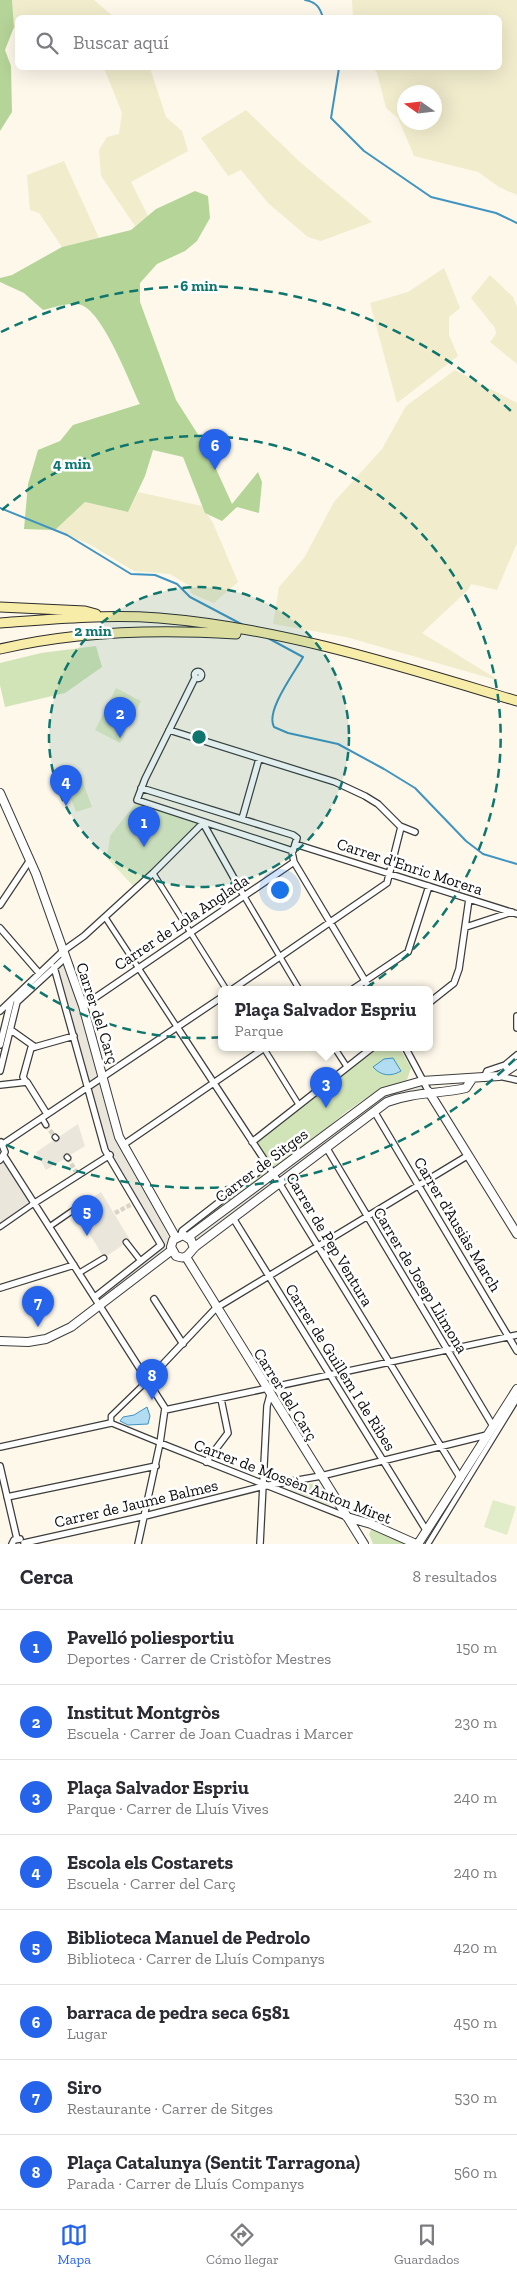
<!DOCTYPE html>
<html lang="es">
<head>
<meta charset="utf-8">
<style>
	body { margin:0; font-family:"Zilla Slab",serif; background:#f7f7f7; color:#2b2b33 }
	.compass { position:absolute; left:397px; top:85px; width:45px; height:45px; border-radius:50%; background:#fff; box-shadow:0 5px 20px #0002; rotate:284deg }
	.you { position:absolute; left:279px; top:889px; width:18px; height:18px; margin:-12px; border:4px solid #fff; border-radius:50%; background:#1a73e8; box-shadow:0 0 0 8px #1a73e833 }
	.badge { display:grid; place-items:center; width:32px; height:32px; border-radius:50%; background:#2563eb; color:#fff; font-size:16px; font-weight:700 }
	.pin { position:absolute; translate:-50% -41px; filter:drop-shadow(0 1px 2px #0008) }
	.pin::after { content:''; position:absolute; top:26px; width:18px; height:15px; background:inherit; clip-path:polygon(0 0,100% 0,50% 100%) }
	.popup { position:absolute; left:218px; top:986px; width:215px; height:65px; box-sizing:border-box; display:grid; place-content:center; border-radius:8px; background:#fff; filter:drop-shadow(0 1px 4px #0005); font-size:16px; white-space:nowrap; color:#7c7c81 }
	.popup b { font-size:19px; color:#2b2b33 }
	.popup::after { content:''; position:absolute; left:50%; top:100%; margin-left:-10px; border:10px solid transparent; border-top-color:#fff }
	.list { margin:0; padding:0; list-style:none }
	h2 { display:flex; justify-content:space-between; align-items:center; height:65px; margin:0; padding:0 20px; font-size:21px }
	h2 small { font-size:16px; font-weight:400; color:#7c7c81 }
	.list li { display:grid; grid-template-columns:32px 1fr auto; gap:15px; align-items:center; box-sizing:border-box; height:75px; padding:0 20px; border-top:1px solid #e1e1e2 }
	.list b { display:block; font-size:19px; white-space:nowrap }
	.list p { margin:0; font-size:16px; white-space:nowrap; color:#7c7c81 }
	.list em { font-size:16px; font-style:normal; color:#7c7c81 }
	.icon { flex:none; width:28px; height:28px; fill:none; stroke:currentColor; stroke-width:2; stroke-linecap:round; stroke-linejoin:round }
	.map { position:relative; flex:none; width:517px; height:1544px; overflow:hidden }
	.search { position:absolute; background:#fff; box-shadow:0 5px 20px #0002; left:15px; right:15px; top:15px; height:55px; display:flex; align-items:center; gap:12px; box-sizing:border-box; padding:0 18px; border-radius:8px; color:#7c7c81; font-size:19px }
	.sheet { height:665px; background:#fff }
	nav { display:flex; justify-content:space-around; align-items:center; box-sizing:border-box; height:70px; border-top:1px solid #e1e1e2; background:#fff; font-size:14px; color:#7c7c81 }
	nav a { display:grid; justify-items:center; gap:2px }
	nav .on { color:#2563eb }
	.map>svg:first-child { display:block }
	.farmland { fill:#f1eccc; fill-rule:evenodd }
	.green { fill:#d1e4b7 }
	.forest { fill:#b5d497 }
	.pitch { fill:#e1ecc8 }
	.plaza { fill:#ebe6db }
	.water { fill:#b2dcf1; stroke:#3f94c2 }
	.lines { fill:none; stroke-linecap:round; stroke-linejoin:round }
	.stream { stroke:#3f94c2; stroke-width:2 }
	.pedestrian-tunnel { stroke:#d9d4c8; stroke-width:4.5; stroke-dasharray:4.5 2; stroke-linecap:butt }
	.pedestrian-casing { stroke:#3d3d3d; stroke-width:7 }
	.minor-casing { stroke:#3d3d3d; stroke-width:8 }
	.tertiary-casing { stroke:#3d3d3d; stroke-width:10 }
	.secondary-casing { stroke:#2c2c2c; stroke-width:11 }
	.pedestrian { stroke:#fff; stroke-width:4.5 }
	.minor { stroke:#fff; stroke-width:5.5 }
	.tertiary { stroke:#fff; stroke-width:8 }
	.secondary { stroke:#f8eca9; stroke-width:9 }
	.ring { fill:none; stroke:#0f766e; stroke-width:2.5; stroke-dasharray:9 6 }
	.labels { text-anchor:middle; stroke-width:5; stroke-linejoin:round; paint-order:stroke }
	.street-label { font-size:16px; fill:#0a0a0a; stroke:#fff }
	.centre { fill:#0f766e; stroke:#fff; stroke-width:2.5 }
	.ring-label { font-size:15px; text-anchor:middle; font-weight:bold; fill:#0f766e; stroke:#fff; stroke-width:5; stroke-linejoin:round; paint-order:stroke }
</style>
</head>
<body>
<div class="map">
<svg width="517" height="1544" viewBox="0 0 517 1544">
	<rect width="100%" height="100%" fill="#fdf8ea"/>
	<path class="farmland" d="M12,0H94L114,17L18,18L17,35L14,27Z
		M352,0H517V195L499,187L478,172L414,156L398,118L386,108L377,73L373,68H500V18L353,17ZM404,92H434V122H404Z
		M104,68H150L166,117L182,131L188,151L131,182L148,216L135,226L101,176L99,150L107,137L119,134L122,113Z
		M246,110L301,163L372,222L321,241L308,237L268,203L241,170L228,176L201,138Z
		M64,161L99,238L62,247L39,213L30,210L27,175Z
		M444,268L460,308L449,317V335L458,356L397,403L370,303L408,292Z
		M490,275L513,297L517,307V364L490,342L496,334L495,328L471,298Z
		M455,370L517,403V543L497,590L471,584L468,590L422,633L500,681L346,637L273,624L279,587L304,558L334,502L382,449L406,406Z
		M138,492L202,506L213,523L238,582L214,603L192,594L188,585L170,574L134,571L89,544L55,530L85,502L128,512Z"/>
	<path class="green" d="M96,646L102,667L65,693L5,707L0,685V663L41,653Z
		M380,1047H399L411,1068L407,1080C373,1089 345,1112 319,1135C305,1147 288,1158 273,1169L254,1142Z
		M267,1168L270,1172L188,1234L183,1232Z
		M307,1482L308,1484L319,1483L331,1503L329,1505L291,1490L293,1486Z
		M372,1528L412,1544H373L369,1534Z"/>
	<path class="forest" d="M0,0H12L14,27L5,50L11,66L12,112L0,131Z
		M195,191L208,196L210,218L197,241L185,251L157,264L140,283V302L176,400L206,447L232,504L258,472L262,482L259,513L237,507L222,521L205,513L183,457L153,450L145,476L128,512L85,502L55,530L24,529L28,484L38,450L60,441L73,425L140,404C129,381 103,312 81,305C72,301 53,308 43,310L24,293L0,282V278L12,275L62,247L131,230L156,209Z"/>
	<path class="pitch" d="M116,688L141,701L120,743L95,730Z
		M80,774L92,807L76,812L64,780Z
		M138,800L203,823L136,889L107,858L110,836Z
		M493,1500L516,1507L507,1535L484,1527Z"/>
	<path class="plaza" d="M65,958L123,1145L169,1238L165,1252L100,1304L93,1295L161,1245L110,1155L54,967Z
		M421,1086L424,1091L399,1096L280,1178L278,1174L385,1094Z
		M78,1124L85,1146L46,1170L36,1152Z
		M4,1160L33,1204L0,1227V1164Z
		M270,1180L274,1183L196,1243L193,1238Z
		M101,1192L130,1240L104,1258L75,1209Z"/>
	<path class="water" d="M393,1058L401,1071C391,1077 381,1076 373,1067L384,1059Z
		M147,1407L150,1416L148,1424L128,1425L120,1421L123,1417L134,1415Z"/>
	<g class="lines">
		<path class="stream" d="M305,0C316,2 320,7 323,18
			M339,68L331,118L364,151L431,197L496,213L517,223
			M0,508L67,535L131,574L155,575L177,584L190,597L245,626
			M266,637L303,657C295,672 265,711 274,727L288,733L338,744L384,769L415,788L466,841L483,854L517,864"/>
		<path class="pedestrian-tunnel" d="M46,1125L55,1137
			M68,1158L76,1172
			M115,1213L134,1203"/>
		<g class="pedestrian-casing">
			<path id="pedestrian" d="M153,873L226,989
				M244,896L299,989
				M105,917L177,1027
				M263,1047L299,1105
				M334,1047L347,1067
				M42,1118L46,1125
				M55,1137L56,1138
				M67,1157L68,1158
				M0,1227L33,1204
				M49,1227L75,1209
				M126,1242L140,1260
				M79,1273L104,1258
				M147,1381L111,1416V1423L160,1443
				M428,1544L517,1399"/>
		</g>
		<g class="minor-casing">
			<path id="minor" d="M194.5 675a3.5 3.5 0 1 1 7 0a3.5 3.5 0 1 1-7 0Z
				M169,730L335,782L365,796L378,804L400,826L415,832
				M141,788L293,835L297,838L293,851L137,800L145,779L195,678
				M242,819L259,759
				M203,823L244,896
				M295,844L517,914
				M292,852L294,862L370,989
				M0,905L30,860
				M466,927L512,912
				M0,928L39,973
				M54,967L105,1150L161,1245L95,1297
				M233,989L387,883L401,827
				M353,989L408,952L429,886
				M430,1002L454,983L459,969L469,899
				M83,1006L294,862
				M0,1011L63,951L84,936L153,873L203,823
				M517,1016V1028
				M177,1027L273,1173L461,1479
				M11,1030L35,1047L74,1036
				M0,1045L11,1001
				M405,1047L429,1092
				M0,1071L17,1002L65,958
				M499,1076L517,1080
				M484,1078L487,1071L505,1065L517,1055
				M26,1082L23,1077L31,1048L35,1047
				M0,1085L27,1082L47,1114
				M374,1111L517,1351
				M252,1142L373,1047
				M3,1144L222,997
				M123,1145L266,1047
				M326,1147L493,1426
				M4,1156L165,1408L160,1443L138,1544
				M0,1160L5,1152L1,1142
				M33,1204L110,1155
				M233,1218L426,1530
				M181,1235L182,1231L267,1165
				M0,1288L74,1265
				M154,1299L183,1344
				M147,1381L216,1308L467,1156
				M165,1410L517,1335
				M160,1443L347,1517
				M0,1447L111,1423
				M206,1462L228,1433L221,1399
				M0,1466L17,1539
				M7,1497L156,1466
				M24,1543L145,1516L264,1486L321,1476L487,1435
				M12,1544L14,1540L20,1539
				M260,1544L267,1406L270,1395"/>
		</g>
		<g class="tertiary-casing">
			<path id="tertiary" d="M0,793L36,874L83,1006L119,1137L176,1238
				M429,1092L517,1234
				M188,1237L383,1092L422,1081L499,1076L517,1064
				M194,1248L191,1240L183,1235L173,1240L171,1247L176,1256C188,1261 189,1252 196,1246L387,1102C413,1092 440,1094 466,1088L472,1079
				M186,1257L364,1544
				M0,1341L28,1342L46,1339L71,1327L172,1250
				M347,1517L371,1524L416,1544
				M418,1544L517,1389"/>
		</g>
		<g class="secondary-casing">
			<path id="secondary" d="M0,607L85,611L96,614
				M0,623C53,619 106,614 159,618C282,628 400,666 517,701
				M0,649C76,631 158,629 236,634"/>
		</g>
		<use href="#pedestrian" class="pedestrian"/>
		<use href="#minor" class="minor"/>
		<use href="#tertiary" class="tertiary"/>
		<use href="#secondary" class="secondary"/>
	</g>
	<circle cx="199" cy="737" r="150" fill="#0f766e" fill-opacity=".12"/>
	<g class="ring">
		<circle cx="199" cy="737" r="150"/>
		<path d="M2 510A301 301 0 1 1 2 964"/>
		<path d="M515 1059A451 451 0 0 1 1 1142M1 332A451 451 0 0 1 515 415"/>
	</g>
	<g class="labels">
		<g class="street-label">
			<text transform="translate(410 866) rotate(18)" y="6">Carrer d'Enric Morera</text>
			<text transform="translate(181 922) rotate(-34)" y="6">Carrer de Lola Anglada</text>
			<text transform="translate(98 1013) rotate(72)" y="6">Carrer del Carç</text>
			<text transform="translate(261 1165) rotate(-37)" y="6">Carrer de Sitges</text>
			<text transform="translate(458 1224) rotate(59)" y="6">Carrer d'Ausiàs March</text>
			<text transform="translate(330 1239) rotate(59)" y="6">Carrer de Pep Ventura</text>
			<text transform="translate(421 1280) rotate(59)" y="6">Carrer de Josep Llimona</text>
			<text transform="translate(341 1367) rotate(58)" y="6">Carrer de Guillem I de Ribes</text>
			<text transform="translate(286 1394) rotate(58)" y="6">Carrer del Carç</text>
			<text transform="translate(293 1481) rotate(21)" y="6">Carrer de Mossèn Anton Miret</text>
			<text transform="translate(136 1503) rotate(-13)" y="6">Carrer de Jaume Balmes</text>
		</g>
	</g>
	<circle cx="199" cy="737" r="8" class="centre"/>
	<g class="ring-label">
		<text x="199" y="291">6 min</text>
		<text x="72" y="469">4 min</text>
		<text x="93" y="636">2 min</text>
	</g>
</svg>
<svg class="compass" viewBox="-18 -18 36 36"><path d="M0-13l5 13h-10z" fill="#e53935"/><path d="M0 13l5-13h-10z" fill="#7c7c81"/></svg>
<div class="you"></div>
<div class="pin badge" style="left:144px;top:847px">1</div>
<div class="pin badge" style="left:120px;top:738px">2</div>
<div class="pin badge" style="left:326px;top:1108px">3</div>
<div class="popup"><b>Plaça Salvador Espriu</b>Parque</div>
<div class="pin badge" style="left:66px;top:806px">4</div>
<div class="pin badge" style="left:87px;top:1236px">5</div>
<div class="pin badge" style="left:215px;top:470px">6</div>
<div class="pin badge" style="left:38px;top:1327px">7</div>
<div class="pin badge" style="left:152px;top:1400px">8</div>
<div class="search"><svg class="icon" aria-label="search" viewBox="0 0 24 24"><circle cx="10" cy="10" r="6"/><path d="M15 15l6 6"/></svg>Buscar aquí</div>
</div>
<section class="sheet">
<h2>Cerca<small>8 resultados</small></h2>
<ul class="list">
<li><span class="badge">1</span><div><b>Pavelló poliesportiu</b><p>Deportes · Carrer de Cristòfor Mestres</p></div><em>150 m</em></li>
<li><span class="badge">2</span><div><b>Institut Montgròs</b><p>Escuela · Carrer de Joan Cuadras i Marcer</p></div><em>230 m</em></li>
<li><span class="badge">3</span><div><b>Plaça Salvador Espriu</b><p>Parque · Carrer de Lluís Vives</p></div><em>240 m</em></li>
<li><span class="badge">4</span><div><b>Escola els Costarets</b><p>Escuela · Carrer del Carç</p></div><em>240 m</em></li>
<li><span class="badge">5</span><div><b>Biblioteca Manuel de Pedrolo</b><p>Biblioteca · Carrer de Lluís Companys</p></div><em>420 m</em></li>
<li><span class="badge">6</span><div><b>barraca de pedra seca 6581</b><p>Lugar</p></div><em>450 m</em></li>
<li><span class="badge">7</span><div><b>Siro</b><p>Restaurante · Carrer de Sitges</p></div><em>530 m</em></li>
<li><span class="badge">8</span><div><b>Plaça Catalunya (Sentit Tarragona)</b><p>Parada · Carrer de Lluís Companys</p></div><em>560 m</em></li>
</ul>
</section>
<nav>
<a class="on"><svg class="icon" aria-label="map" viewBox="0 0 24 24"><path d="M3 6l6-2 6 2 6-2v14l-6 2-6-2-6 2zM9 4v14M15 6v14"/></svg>Mapa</a>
<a><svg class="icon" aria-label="directions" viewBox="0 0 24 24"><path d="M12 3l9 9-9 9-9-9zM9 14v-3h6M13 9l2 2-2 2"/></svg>Cómo llegar</a>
<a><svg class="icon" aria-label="saved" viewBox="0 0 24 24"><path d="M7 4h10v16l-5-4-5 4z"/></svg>Guardados</a>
</nav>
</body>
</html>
